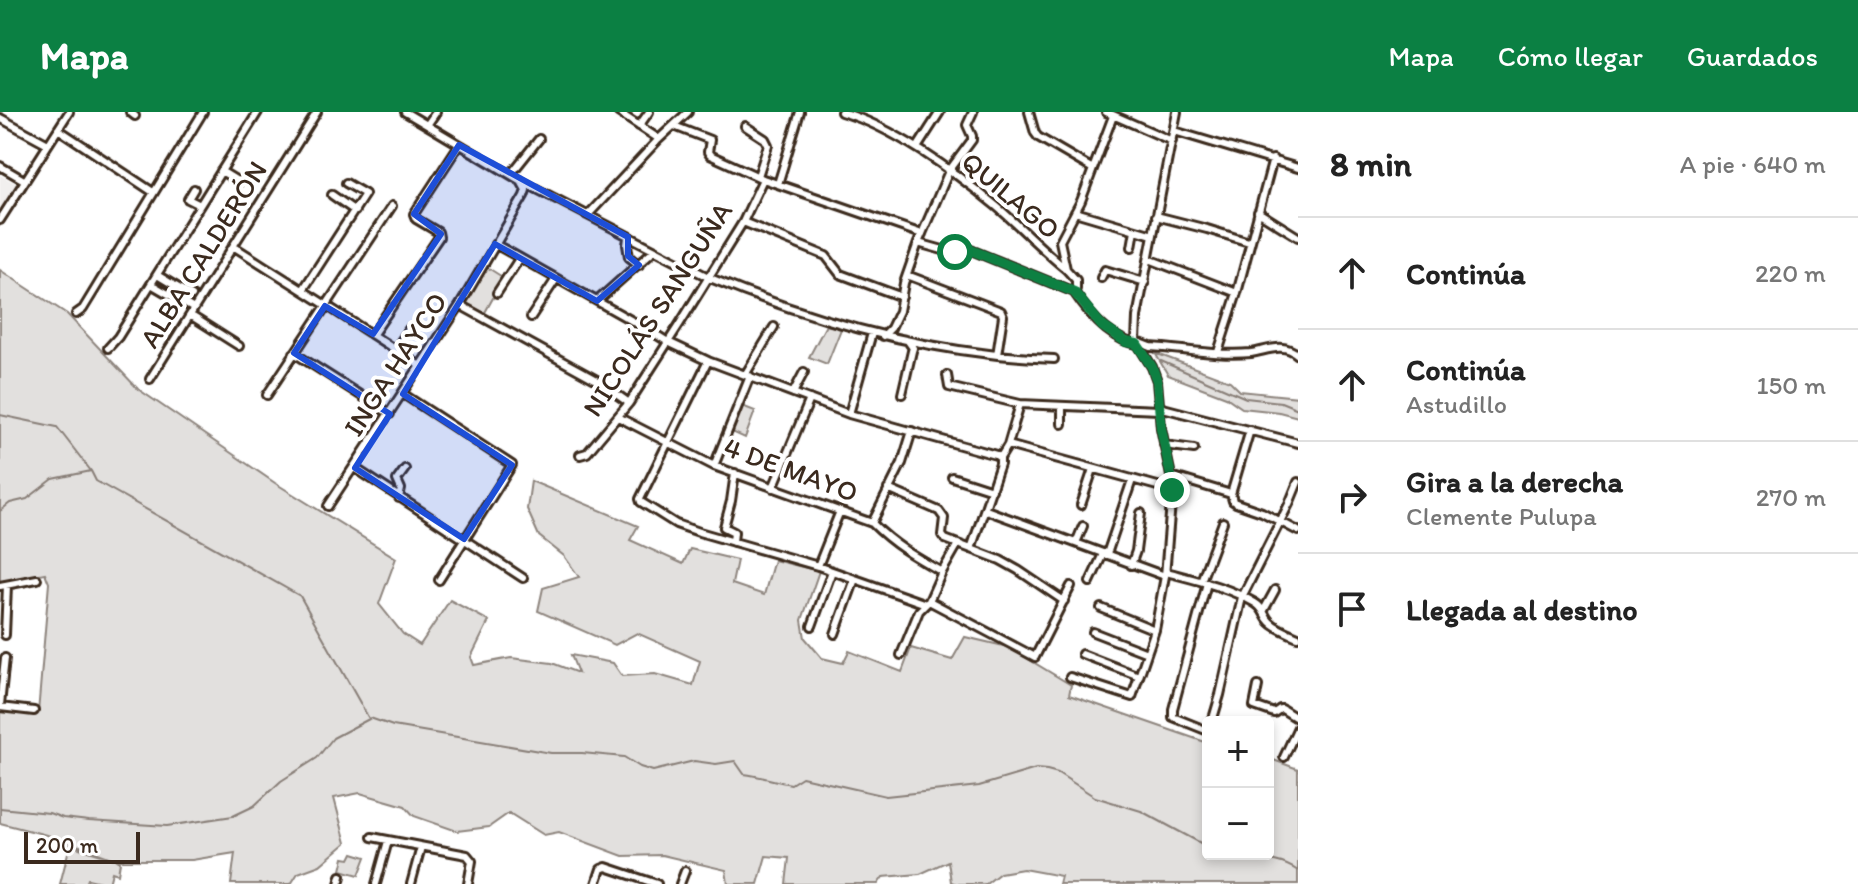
<!DOCTYPE html>
<html lang="es">
<head>
<meta charset="utf-8">
<style>
	body { margin:0; font-family:Itim,sans-serif; background:#f6f6f6; color:#222 }
	.controls { position:absolute; right:24px; bottom:24px; display:grid; overflow:hidden; border-radius:8px; box-shadow:0 4px 12px #0003 }
	.controls button { width:72px; height:72px; display:grid; place-items:center; padding:0; border:0; border-bottom:2px solid #e0e0e0; background:#fff; color:#222; font:40px sans-serif }
	.scale { position:absolute; left:24px; bottom:20px; width:116px; box-sizing:border-box; padding-left:8px; border:4px solid #3b2a1e; border-top:0; font-size:22px; line-height:28px; white-space:nowrap; color:#3b2a1e; -webkit-text-stroke:6px #fff; paint-order:stroke }
	.stop { position:absolute; width:24px; height:24px; margin:-18px; border:6px solid #0b8043; border-radius:50%; background:#fff }
	.stop.end { background:#0b8043; border-color:#fff; box-shadow:0 2px 8px #0008 }
	.list { margin:0; padding:0; list-style:none }
	h2 { display:flex; justify-content:space-between; align-items:center; height:104px; margin:0; padding:0 32px; font-size:34px }
	h2 small { font-size:26px; font-weight:400; color:#767676 }
	.list li { display:grid; grid-template-columns:52px 1fr auto; gap:24px; align-items:center; box-sizing:border-box; height:112px; padding:0 32px; border-top:2px solid #e0e0e0 }
	.list b { display:block; font-size:30px; white-space:nowrap }
	.list p { margin:0; font-size:26px; white-space:nowrap; color:#767676 }
	.list em { font-size:26px; font-style:normal; color:#767676 }
	.icon { flex:none; width:44px; height:44px; fill:none; stroke:currentColor; stroke-width:2; stroke-linecap:round; stroke-linejoin:round }
	.map { position:relative; flex:none; width:1298px; height:772px; overflow:hidden }
	header { display:flex; align-items:center; gap:48px; box-sizing:border-box; height:112px; padding:0 40px; background:#0b8043; color:#fff }
	header strong { font-size:38px }
	nav { display:flex; gap:44px; margin-inline-start:auto; font-size:28px }
	main { display:flex }
	aside { flex:1; background:#fff }
	.map>svg:first-child { display:block }
	.built { fill:#f1efee }
	.green { fill:#e2e0de; stroke:#8e857e; stroke-width:2 }
	.lines { fill:none; stroke-linecap:round; stroke-linejoin:round }
	.stream { stroke:#887e77; stroke-width:2 }
	.minor-casing { stroke:#3b2a1e; stroke-width:12 }
	.minor { stroke:#fff; stroke-width:6 }
	.route { stroke:#0b8043; stroke-width:10 }
	.marked { fill:#1d4ed8; fill-opacity:0.2; stroke:#1d4ed8; stroke-width:6; stroke-linejoin:round }
	.labels { text-anchor:middle; stroke-width:8; stroke-linejoin:round; paint-order:stroke }
	.street-label { font-size:28px; fill:#3b2a1e; stroke:#fff }
</style>
</head>
<body>
<header>
<strong>Mapa</strong>
<nav><a>Mapa</a><a>Cómo llegar</a><a>Guardados</a></nav>
</header>
<main>
<div class="map">
<svg width="1298" height="772" viewBox="0 0 1298 772">
	<rect width="100%" height="100%" fill="#fff"/>
	<filter id="ink" filterUnits="userSpaceOnUse"><feTurbulence type="fractalNoise" baseFrequency=".0125" numOctaves="2"/><feDisplacementMap in="SourceGraphic" scale="16" xChannelSelector="R" yChannelSelector="G"/><feConvolveMatrix kernelMatrix="1 2 1 2 8 2 1 2 1" color-interpolation-filters="sRGB"/></filter>
	<g filter="url(#ink)">
		<path class="built" d="M0,63L17,72L0,103Z"/>
		<path class="green" d="M485,154L504,166L483,204L463,192Z
			M0,158L67,202L138,277L275,371L396,446L379,492L403,522L420,533L450,488L489,509L471,545L474,553L511,546L552,551L578,561L571,543L613,551L622,564L655,562L693,573L700,549L637,521L615,533L538,499L543,476L579,465L564,444L539,424L527,397L531,369L638,414L630,428L683,452L690,437L737,448L732,472L764,483L774,448L819,459L802,508L805,526L822,546L843,551L849,539L902,560L911,536L952,548L965,525L1008,535L1071,573L1069,583L1208,631V742H1268V646L1298,657V772H1059L1061,764L1023,757L1000,761L986,772H957L951,770L948,749L920,762L883,765L878,772H786L789,746L766,744L758,772H728L726,758L662,743L623,744L559,720L544,723L509,701L489,715L457,719L414,704L405,694L360,681L334,686L346,731L320,753L298,761L291,772H231L235,741L192,748H117L120,750L118,762L112,760L109,772L88,767L86,772H60L70,733L114,747L58,726L0,711V597L38,601L49,471L45,461L0,470Z
			M826,213L841,217L827,252L809,245Z
			M1155,241L1230,269L1240,279L1298,285V305L1279,300L1242,296L1226,285L1168,263Z
			M742,294L755,299L745,326L732,320Z
			M353,741L366,745L359,763L341,758L344,746L350,747Z"/>
		<g class="lines">
			<path class="stream" d="M1161,249L1246,286L1281,290L1298,297
				M0,303L57,315L91,359L96,369L300,484L368,605
				M0,399L10,391L27,387L53,367L91,359
				M370,606L393,614L551,641H582L624,645L640,655L653,659L694,649L716,652L735,649L744,662C760,664 775,669 791,672L802,665L886,684L979,674L1036,657L1047,658L1058,661L1095,685L1141,699L1208,735
				M0,696L49,701L63,706L89,709L167,714L233,704L254,694L281,669L317,646L333,626L369,607
				M1227,742C1254,751 1272,742 1298,759"/>
			<g class="minor-casing">
				<path id="minor" d="M130,0L135,4
					M405,0L521,69L710,166C819,211 935,243 1054,247
					M618,0L659,27
					M841,0C892,14 955,60 996,94C1020,114 1041,137 1066,157
					M1029,0L1035,21L1038,25L1093,57L1113,4
					M1106,0L1172,29
					M0,6L48,32
					M427,13L436,0
					M639,14L649,0
					M674,14L710,28L708,40L710,43L763,67L922,122
					M745,14L765,27L768,33L758,64
					M58,17L153,80
					M1174,19L1298,56
					M917,36L940,0
					M0,54L24,68
					M221,59L239,70
					M511,62L539,27
					M778,72L800,0
					M194,77L188,87L200,93
					M332,83L355,99
					M1075,100L1153,123
					M1258,100L1298,125
					M588,103L659,27L688,0
					M1156,104L1207,117L1249,130
					M0,108L69,0
					M743,110L826,144L840,162L902,185
					M628,125L627,133L629,145L639,153
					M918,131L950,140L966,136L1074,180
					M495,132L652,220L668,230L708,249L849,302L996,343L1000,346V352L971,437
					M233,134C296,174 358,213 420,254
					M1132,135L1135,118
					M1149,147L1237,181
					M157,163L192,184
					M907,163L1001,199L1003,204L997,243
					M1101,166L1105,158L1145,170
					M151,172L194,197
					M303,178L365,82L346,71
					M1074,180L1076,177V168L1066,157L1060,129L1081,89L1093,57
					M1074,180C1088,201 1110,228 1137,232
					M497,181L519,147
					M597,189L654,138
					M460,193L595,267L629,291
					M76,202L83,197L203,0
					M190,203L239,234
					M531,205L556,167
					M373,222L439,125L438,120L416,107L414,102L459,33
					M883,224L891,216L899,199L904,171L918,131L949,59L972,28V24L967,13L973,0
					M1138,230L1151,235C1183,237 1218,244 1251,241C1269,238 1283,230 1298,243
					M108,236L118,225L258,0
					M395,238L409,217
					M1218,240L1237,181L1273,47
					M294,241L390,302
					M708,249L640,387L641,390L676,412L699,420L818,454L926,492
					M745,263L774,215
					M947,263L949,275L1020,292L1159,298
					M150,267L317,0
					M793,281L804,260
					M403,282L512,353L439,468
					M902,282L912,239L913,236L908,229
					M267,283L392,94
					M1159,295L1298,331
					M849,302L872,221
					M618,305L714,354L872,411C894,433 915,445 942,460
					M1062,312V294
					M1008,333L1172,378
					M1164,333L1194,337
					M580,343L587,341L629,291L679,213L743,110L763,67
					M1000,346L1008,333L1020,292
					M714,354L750,264
					M355,356L523,466
					M1171,364L1231,382L1233,389L1236,391L1262,400L1298,419
					M952,365L992,378
					M773,376L810,287
					M888,377L939,399L944,406L942,423L945,427L1000,448L1018,458L1064,489
					M1231,382L1250,318
					M399,386L401,377L397,368L405,357
					M1081,393L1093,357
					M328,394L460,193L524,84L526,78L521,69
					M986,398L1165,464
					M872,411L902,351L912,319
					M733,430L734,420L724,415L731,389L735,361
					M1076,431L1083,414
					M1131,453L1136,439L1141,401
					M818,454L840,399
					M1166,460C1196,468 1228,475 1255,491C1265,497 1263,503 1270,510C1277,517 1289,521 1298,525
					M1201,469L1223,410
					M1090,470L1103,442L1108,439L1132,368
					M1207,471L1173,597V605L1208,619
					M0,474L37,467
					M929,489L1035,545L1071,474
					M1101,496L1155,518
					M1264,498L1275,478
					M812,514L832,459
					M1093,520L1147,541
					M835,522L855,467
					M5,523L7,473
					M1082,542L1139,564
					M901,543L919,499L929,489L942,460L958,432
					M1070,565L1132,585L1155,518L1165,464L1172,378L1171,364L1161,316L1157,269L1152,255L1136,229L1137,205L1177,0
					M1258,574L1254,594L1274,601L1280,597H1282L1298,607
					M0,593L5,546
					M0,595L34,599
					M1212,610L1220,583L1242,485L1289,392L1298,370
					M1284,645L1298,615
					M372,725L467,743L472,749L468,772
					M339,772L341,764
					M376,772L388,729
					M411,772L421,735
					M596,772L601,757L606,755L657,772
					M680,772L685,759"/>
			</g>
			<use href="#minor" class="minor"/>
		</g>
	</g>
	<g class="lines" filter="url(#ink)">
		<path class="route" d="M955,140L966,136L1074,180L1102,214L1126,230L1137,232L1152,255L1157,269L1161,316L1171,364L1172,378"/>
	</g>
	<path class="marked" d="M459,33L628,125V144L639,153L597,189L495,132L403,282L512,353L464,427L355,356L390,302L294,241L325,194L373,222L441,122L414,102Z"/>
	<g class="labels">
		<g class="street-label">
			<text transform="translate(1011 83) rotate(40)" y="10">QUILAGO</text>
			<text transform="translate(203 142) rotate(-58)" y="10">ALBA CALDERÓN</text>
			<text transform="translate(657 197) rotate(-57)" y="10">NICOLÁS SANGUÑA</text>
			<text transform="translate(395 252) rotate(-57)" y="10">INGA HAYCO</text>
			<text transform="translate(791 357) rotate(20)" y="10">4 DE MAYO</text>
		</g>
	</g>
</svg>
<div class="controls">
<button>+</button>
<button>−</button>
</div>
<div class="scale">200 m</div>
<div class="stop" style="left:955px;top:140px"></div>
<div class="stop end" style="left:1172px;top:378px"></div>
</div>
<aside>
<h2>8 min<small>A pie · 640 m</small></h2>
<ul class="list">
<li><svg class="icon" aria-label="ahead" viewBox="0 0 24 24"><path d="M12 20V5M6 11l6-6 6 6"/></svg><div><b>Continúa</b></div><em>220 m</em></li>
<li><svg class="icon" aria-label="ahead" viewBox="0 0 24 24"><path d="M12 20V5M6 11l6-6 6 6"/></svg><div><b>Continúa</b><p>Astudillo</p></div><em>150 m</em></li>
<li><svg class="icon" aria-label="right" viewBox="0 0 24 24"><path d="M7 20v-9h11M14 6l5 5-5 5"/></svg><div><b>Gira a la derecha</b><p>Clemente Pulupa</p></div><em>270 m</em></li>
<li><svg class="icon" aria-label="arrive" viewBox="0 0 24 24"><path d="M6 21V4h12l-3 4 3 4H6"/></svg><div><b>Llegada al destino</b></div></li>
</ul>
</aside>
</main>
</body>
</html>
